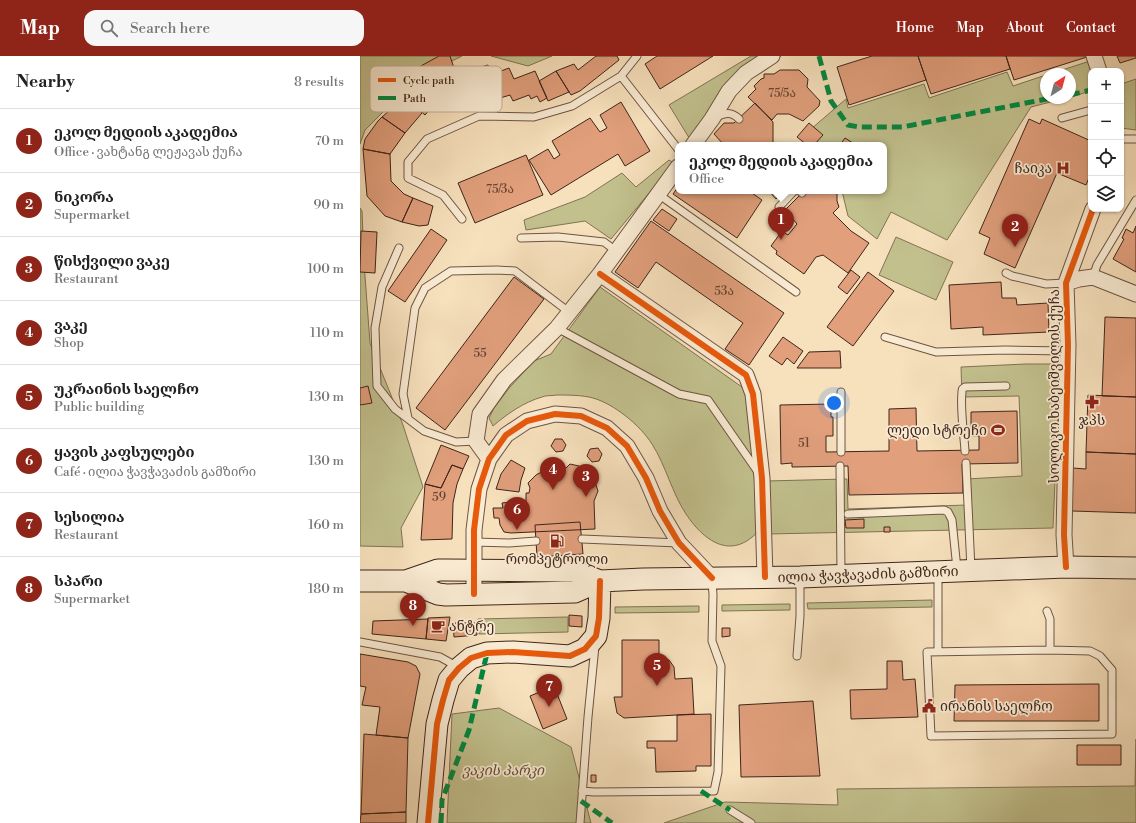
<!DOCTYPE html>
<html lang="en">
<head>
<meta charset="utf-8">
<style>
	body { margin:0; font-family:"Libre Bodoni","Noto Serif Georgian",serif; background:#f6f6f6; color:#222 }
	.controls { position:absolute; right:12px; top:12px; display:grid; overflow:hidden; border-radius:8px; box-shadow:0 1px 3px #0004 }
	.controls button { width:36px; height:36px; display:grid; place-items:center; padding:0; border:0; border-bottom:1px solid #e0e0e0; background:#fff; color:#222; font:20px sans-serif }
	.compass { position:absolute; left:680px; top:12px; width:36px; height:36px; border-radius:50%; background:#fff; box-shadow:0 1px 3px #0004; rotate:36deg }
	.you { position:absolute; left:474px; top:347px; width:14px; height:14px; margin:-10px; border:3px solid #fff; border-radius:50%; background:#1a73e8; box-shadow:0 0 0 6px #1a73e833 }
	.badge { display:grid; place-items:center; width:26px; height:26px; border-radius:50%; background:#8f2418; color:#fff; font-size:13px; font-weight:700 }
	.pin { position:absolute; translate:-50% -33px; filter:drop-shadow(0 1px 2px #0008) }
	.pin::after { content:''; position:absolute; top:21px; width:14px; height:12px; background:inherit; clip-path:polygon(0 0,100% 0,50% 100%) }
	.popup { position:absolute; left:315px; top:86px; width:212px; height:52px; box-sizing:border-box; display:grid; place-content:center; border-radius:8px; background:#fff; filter:drop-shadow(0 1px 3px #0005); font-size:13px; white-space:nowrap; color:#767676 }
	.popup b { font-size:15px; color:#222 }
	.popup::after { content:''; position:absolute; left:50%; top:100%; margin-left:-8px; border:8px solid transparent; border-top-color:#fff }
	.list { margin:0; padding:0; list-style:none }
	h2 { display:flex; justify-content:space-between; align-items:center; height:52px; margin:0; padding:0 16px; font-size:17px }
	h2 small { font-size:13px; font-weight:400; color:#767676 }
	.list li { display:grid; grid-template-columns:26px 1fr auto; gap:12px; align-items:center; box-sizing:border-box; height:64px; padding:0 16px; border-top:1px solid #e0e0e0 }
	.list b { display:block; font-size:15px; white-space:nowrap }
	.list p { margin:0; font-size:13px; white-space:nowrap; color:#767676 }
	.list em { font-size:13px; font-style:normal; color:#767676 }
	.icon { flex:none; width:22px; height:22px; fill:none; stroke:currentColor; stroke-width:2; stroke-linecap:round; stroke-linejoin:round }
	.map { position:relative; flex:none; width:776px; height:767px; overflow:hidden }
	header { display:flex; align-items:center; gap:24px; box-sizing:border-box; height:56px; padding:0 20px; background:#8f2418; color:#fff }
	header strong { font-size:19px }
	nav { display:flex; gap:22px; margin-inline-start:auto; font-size:14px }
	.search { width:280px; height:36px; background:#f6f6f6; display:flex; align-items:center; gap:10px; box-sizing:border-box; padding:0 14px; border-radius:12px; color:#767676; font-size:15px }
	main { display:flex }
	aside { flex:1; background:#fff }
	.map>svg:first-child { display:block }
	.green { fill:#c2c18e; stroke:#817354 }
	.building { fill:#e19f7c; stroke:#40251a }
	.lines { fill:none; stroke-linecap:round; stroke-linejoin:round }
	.lane-casing { stroke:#6e5443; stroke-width:9 }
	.street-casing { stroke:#6e5443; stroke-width:17 }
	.secondary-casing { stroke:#40251a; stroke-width:23 }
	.lane { stroke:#faecd4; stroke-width:7 }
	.street { stroke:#faecd4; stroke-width:15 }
	.secondary { stroke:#faecd4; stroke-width:21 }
	.quiet { stroke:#00873e; stroke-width:5; stroke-dasharray:10 5; stroke-linecap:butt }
	.cycleway-casing { stroke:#faecd4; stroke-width:8 }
	.cycleway { stroke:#e8590c; stroke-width:6 }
	.labels { text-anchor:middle; stroke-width:3.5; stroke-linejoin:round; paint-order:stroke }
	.number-label { font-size:12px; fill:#684432 }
	.poi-label { font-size:14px; fill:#40251a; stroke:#faecd4; text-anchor:end }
	.street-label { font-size:14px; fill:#40251a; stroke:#faecd4 }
	.park-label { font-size:14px; font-style:italic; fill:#604c37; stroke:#faecd4 }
	.key { fill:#faecd4; stroke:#c2b09c; stroke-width:1 }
	.key-label { font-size:11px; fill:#40251a }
</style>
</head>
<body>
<header>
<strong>Map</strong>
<div class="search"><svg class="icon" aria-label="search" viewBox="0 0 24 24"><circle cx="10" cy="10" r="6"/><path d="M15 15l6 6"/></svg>Search here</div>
<nav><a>Home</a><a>Map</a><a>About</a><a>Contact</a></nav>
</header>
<main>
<aside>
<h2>Nearby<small>8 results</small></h2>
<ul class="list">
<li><span class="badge">1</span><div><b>ეკოლ მედიის აკადემია</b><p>Office · ვახტანგ ლეჟავას ქუჩა</p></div><em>70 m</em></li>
<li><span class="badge">2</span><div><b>ნიკორა</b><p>Supermarket</p></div><em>90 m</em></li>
<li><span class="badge">3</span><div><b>წისქვილი ვაკე</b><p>Restaurant</p></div><em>100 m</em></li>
<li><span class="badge">4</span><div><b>ვაკე</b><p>Shop</p></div><em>110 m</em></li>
<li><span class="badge">5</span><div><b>უკრაინის საელჩო</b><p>Public building</p></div><em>130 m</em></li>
<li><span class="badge">6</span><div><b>ყავის კაფსულები</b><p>Café · ილია ჭავჭავაძის გამზირი</p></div><em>130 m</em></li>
<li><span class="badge">7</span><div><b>სესილია</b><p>Restaurant</p></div><em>160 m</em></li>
<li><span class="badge">8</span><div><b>სპარი</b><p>Supermarket</p></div><em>180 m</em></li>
</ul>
</aside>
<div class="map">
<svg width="776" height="767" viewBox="0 0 776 767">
	<rect width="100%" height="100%" fill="#f7e1bd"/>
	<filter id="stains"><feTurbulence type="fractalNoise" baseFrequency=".005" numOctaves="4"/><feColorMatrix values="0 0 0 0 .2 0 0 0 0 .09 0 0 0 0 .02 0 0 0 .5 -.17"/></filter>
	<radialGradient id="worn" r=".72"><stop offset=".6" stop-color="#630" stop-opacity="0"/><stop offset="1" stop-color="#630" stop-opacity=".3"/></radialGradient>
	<path class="green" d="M0,0H102L57,22L5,74L0,88Z
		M131,0H192L168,10Z
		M391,0H421L371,30L331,85L309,49Z
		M730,5L732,15H731V35L710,41V18H690Z
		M647,16L653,30L686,19V42H706L671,51L587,184L531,156L517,183L488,160L482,135H524V89H454L444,79L486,43L488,52L564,28L569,42Z
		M776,23V74L761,72V28Z
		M309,104L314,107L251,183L225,165L166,174L164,164L225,141L262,117L276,131Z
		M0,152L2,155L4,207L10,287L43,369L63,431L41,472L43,491L0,490Z
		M536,181L593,206L576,244L519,219Z
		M240,231L382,331L390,343L401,472C374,505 346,488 326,458C312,437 306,410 292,388C280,369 254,348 233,342C222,339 208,339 197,339C192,340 186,339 182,341C164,346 147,358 133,370L129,362L134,352L150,331L174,305L191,298Z
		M666,308H700L693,472L408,478L406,425L487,423L488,453L607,449L606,423L662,420L659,340L602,341L601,311Z
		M572,544V551L448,553L447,547Z
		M430,548V554L362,555V549Z
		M339,550V556L255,557V551Z
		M208,561V576L119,578L118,563Z
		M139,652L211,691L231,767H87L92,658Z
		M776,683V767H304L365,746L478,749L477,733L775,730Z"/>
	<path class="building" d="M79,0H90L100,30L74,43L59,11Z
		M236,0H257L259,4L220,35L211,39L196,15L214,8L218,14Z
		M297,0H353L300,33L285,8Z
		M512,0H558L566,24L489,49L477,11Z
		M558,0H646L650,13L571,38Z
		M646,0H727V1L654,24Z
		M757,0H776V2L760,7Z
		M128,9L133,18L149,12L154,23L175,15L187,42L180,46L177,40L171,43L169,39L153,45L150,39L108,52L96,18Z
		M420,14H439L448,23L447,31L460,45L459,50L443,65L429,58H417L412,64L388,41L396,33L394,30L401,23L404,22V18H414Z
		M196,15L209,36L188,45L179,25Z
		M60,24L68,29L75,47L65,59L45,41Z
		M45,41L62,57L45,77L22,61Z
		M261,46L290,95L265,110L258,98L191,139L169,104L188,93L194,103L200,99L192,85L230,62L240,76L247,72L240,59Z
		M395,47L413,66V86L416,89H364L354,78L364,67H374Z
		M22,61L45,77L30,98L3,93L5,83L18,65Z
		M669,63L680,68L682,63L731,85V117L726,129L697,117L655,212L624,198L630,182L619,177Z
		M449,67L463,79L454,89H447L437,81Z
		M485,82L496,89H480Z
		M3,93L30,98L31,125L44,138L53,142L42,166L25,160L7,140Z
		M166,99L183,139L115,167L98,127Z
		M318,131V135H389L402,144L377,182L313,138Z
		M409,135H424L416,143Z
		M444,135H477V145L479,151L473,157L491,175L509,187L488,217L463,199L456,201L444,218L416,198L417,195L411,190L422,175L428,179L437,168L425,154Z
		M53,142L73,150L68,169L59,170L42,166Z
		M302,153L317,163L309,175L293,164Z
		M291,165L424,257L389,309L365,293L383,267L296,206L278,232L255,216Z
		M776,170V216L753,203L764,183L762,182L766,173L773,177Z
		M71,173L87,184L45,246L28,235Z
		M1,175L17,176L15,217L0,216Z
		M491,214L500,221L487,238L478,231Z
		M508,216L534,235L493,290L467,271Z
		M154,221L184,243L85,374L56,352Z
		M641,226L642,242H656L657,249L688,247L689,276L623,279V271L591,273L589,229Z
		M745,261L776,262V341L742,340Z
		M423,281L443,295L434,308L427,302L422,309L409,300Z
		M480,295L481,312H437L449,296Z
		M8,330L12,347L0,349V332Z
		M728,339L776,341V398L726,396Z
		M471,348V361H473V380H466V396L529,395V353L556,352L557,395L619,394V380H611V356L657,355L658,407L602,408L603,437L489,439L488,410L432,411V407L421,408L420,349Z
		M195,383H202L206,389L203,395L196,396L191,390Z
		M81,389L109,400L103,413L92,409L81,432L65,428Z
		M238,392L242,398L239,405L232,406L227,400L230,393Z
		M726,396L776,398V457L712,455L713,412L726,413Z
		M151,404L165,412L161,424L159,436L136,433L141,418Z
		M210,408L219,410L228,416L234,423L238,435L234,445L235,473L151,477L144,476L140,469L139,462H134L133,452H143L142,447L151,446V452L166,450V437H169L170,432L168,427L176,419L187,413L194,412H206Z
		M92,409L103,413L97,428L93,447L92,483L61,484L65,428L81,432Z
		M504,463V472H486L485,464Z
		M220,466L223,498L177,501L175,469Z
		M524,471H530V476H524Z
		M209,559L222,560V571L209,570Z
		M90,561L86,585L66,583L68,562Z
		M68,563L66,583L12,578L13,565Z
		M93,567H116L117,579L94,581Z
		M362,572H370V580L362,581Z
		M262,584H299V602L309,604L314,611L315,623L332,622L334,658L264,662L257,657L254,641H262Z
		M0,598L48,606L56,610L60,618L48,682L16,679L20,651L2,649L6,631L0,630Z
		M527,605H542L543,624L555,623L558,661L491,663L490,634L527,633Z
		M739,628V665H594L595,629Z
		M194,630L207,663L183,673L170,640Z
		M453,645L460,720L381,721L379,649Z
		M351,658V710H336V715L296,716L295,692H287V685H317V659Z
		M4,678L48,682L46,756L1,758Z
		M717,689H761V709H717Z
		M231,719H236V726H231Z
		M46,756V767H0L1,758Z"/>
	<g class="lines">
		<g class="lane-casing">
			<path id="lane" d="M261,20L277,0
				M356,61C365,57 371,55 379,63
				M702,62L731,54
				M761,83H776
				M440,135L442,137
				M298,138L436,236
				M102,163L83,139L48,122V106L67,83L119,60L174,61L212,50L261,20L318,93
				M425,164L419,151L434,135
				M161,182L198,181L244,186L256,195
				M39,192L22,231L15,272L17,330L35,353L64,375L96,386L116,385
				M646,217L652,220L686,228L706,227
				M733,221L737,209L776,144
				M197,272L319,338L348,344L398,416
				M525,281L576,296L645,294L708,295
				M481,336V396
				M48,362L43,338L55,252L65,232L91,215L137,214L155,215L209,256
				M605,395C604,378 600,353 602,336C602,333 602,333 605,331L646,330
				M606,407L611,513
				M480,410L481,518
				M488,458L584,454L588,456L592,464L597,513
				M222,483L319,487
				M114,486L149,487L176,485
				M687,555L690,563V594
				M0,586L80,601L98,611
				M690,594L730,595L740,600L752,614V678L571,680L567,596Z
				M578,596V518
				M437,600L440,560V522
				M222,735L234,736L354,735L358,716L361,610L352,585L353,539L352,524
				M370,754L391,767
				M220,767L228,661L235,590"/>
		</g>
		<g class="street-casing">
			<path id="street" d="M734,0L739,15
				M333,89L352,63L369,35L386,17L412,0
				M240,218L386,319L393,338L402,422L405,521
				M706,227L719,223L733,221L776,238
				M129,403L116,385L120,358L144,324L197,272L240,218L318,111
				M706,511L704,479L708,289L706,227L733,153
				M114,538V474L119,433L129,403L146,379L167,365L195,358L221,360L247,372L267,390L286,422L300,455L319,487L352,522"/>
		</g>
		<g class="secondary-casing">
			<path id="secondary" d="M0,525H46L78,514H86L214,515L240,525L283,523L440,521L706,511L776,512
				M46,525L78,538L86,539L215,536L240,525
				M68,767L77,668L83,644L89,624L99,612L111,602L127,597L153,596L210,600L225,593L236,580L239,562L240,525"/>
		</g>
		<use href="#lane" class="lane"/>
		<use href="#street" class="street"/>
		<use href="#secondary" class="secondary"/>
		<path class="quiet" d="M459,0L471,45L488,69L499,71H542L692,42
			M710,39L731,34
			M341,735L370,754
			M221,745L252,767
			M81,767L82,744L109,674L127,597"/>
		<g class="cycleway-casing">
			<path id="cycleway" d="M240,218L386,319L393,338L402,422L405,521
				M706,511L704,479L708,289L706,227L733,153
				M114,538V474L119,433L129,403L146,379L167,365L195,358L221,360L247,372L267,390L286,422L300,455L319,487L352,522
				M68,767L77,668L83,644L89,624L99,612L111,602L127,597L153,596L210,600L225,593L236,580L239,562L240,525"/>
		</g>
		<use href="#cycleway" class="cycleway"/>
	</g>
	<defs>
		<g id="hospital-bare" transform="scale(1.08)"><path d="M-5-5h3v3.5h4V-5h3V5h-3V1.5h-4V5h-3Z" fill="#8f2418" stroke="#faecd4" stroke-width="2.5" paint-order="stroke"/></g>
		<g id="pharmacy-bare" transform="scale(1.08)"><path d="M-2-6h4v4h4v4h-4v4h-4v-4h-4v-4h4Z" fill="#8f2418" stroke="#faecd4" stroke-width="2.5" paint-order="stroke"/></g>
		<g id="stadium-bare" transform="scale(1.08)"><path d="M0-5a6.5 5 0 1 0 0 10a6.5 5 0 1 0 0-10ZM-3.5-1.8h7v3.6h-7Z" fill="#8f2418" stroke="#faecd4" stroke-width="2.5" paint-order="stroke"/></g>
		<g id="fuel-bare" transform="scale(1.08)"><path d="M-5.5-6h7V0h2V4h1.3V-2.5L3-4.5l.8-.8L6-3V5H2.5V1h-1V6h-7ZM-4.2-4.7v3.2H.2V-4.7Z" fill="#8f2418" stroke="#faecd4" stroke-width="2.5" paint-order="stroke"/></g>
		<g id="cafe-bare" transform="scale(1.08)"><path d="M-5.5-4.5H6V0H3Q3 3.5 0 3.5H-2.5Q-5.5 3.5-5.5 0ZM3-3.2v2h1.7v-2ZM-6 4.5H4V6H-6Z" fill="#8f2418" stroke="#faecd4" stroke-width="2.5" paint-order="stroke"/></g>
		<g id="civic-bare" transform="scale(1.08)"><path d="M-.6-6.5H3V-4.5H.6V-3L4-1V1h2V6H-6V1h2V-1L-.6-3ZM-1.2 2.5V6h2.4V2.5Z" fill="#8f2418" stroke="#faecd4" stroke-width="2.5" paint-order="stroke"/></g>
	</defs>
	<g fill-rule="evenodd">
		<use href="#hospital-bare" x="703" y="112"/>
		<use href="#pharmacy-bare" x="732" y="346"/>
		<use href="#stadium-bare" x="638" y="374"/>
		<use href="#fuel-bare" x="197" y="485"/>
		<use href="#cafe-bare" x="78" y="570"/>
		<use href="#civic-bare" x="569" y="650"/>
	</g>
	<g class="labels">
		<g class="number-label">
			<text x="422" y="41">75/5ა</text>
			<text x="140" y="137">75/3ა</text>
			<text x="364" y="239">53ა</text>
			<text x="120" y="301">55</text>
			<text x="444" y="391">51</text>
			<text x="79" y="445">59</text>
		</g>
		<g class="poi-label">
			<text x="692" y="117">ჩაიკა</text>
			<text x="732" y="369" text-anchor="middle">ჯპს</text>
			<text x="627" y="379">ლედი სტრეჩი</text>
			<text x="197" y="508" text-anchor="middle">რომპეტროლი</text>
			<text x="89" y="575" text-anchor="start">ანტრე</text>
			<text x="580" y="655" text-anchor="start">ირანის საელჩო</text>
		</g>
		<g class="street-label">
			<text transform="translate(694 330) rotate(-90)" y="5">სოლიკო ხაბეიშვილის ქუჩა</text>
			<text transform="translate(508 518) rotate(-2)" y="5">ილია ჭავჭავაძის გამზირი</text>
		</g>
		<g class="park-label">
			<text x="143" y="719">ვაკის პარკი</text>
		</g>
	</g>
	<rect x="10" y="10" width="132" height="46" rx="6" class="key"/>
	<rect x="18" y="22" width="18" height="4" fill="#e8590c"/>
	<rect x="18" y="40" width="18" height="4" fill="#00873e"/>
	<g class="key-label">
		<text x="43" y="28">Cycle path</text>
		<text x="43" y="46">Path</text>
	</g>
	<rect width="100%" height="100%" filter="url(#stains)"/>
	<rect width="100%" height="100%" fill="url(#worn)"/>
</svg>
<div class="controls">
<button>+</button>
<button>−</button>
<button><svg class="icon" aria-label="locate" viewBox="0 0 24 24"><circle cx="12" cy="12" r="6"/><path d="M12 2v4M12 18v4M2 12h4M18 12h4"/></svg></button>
<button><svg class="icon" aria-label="layers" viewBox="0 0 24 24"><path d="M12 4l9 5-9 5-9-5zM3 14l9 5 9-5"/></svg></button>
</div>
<svg class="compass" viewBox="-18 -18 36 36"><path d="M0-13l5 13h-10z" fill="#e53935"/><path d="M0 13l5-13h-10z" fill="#767676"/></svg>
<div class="you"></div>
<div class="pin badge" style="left:421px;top:184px">1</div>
<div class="popup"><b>ეკოლ მედიის აკადემია</b>Office</div>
<div class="pin badge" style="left:655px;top:191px">2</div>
<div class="pin badge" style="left:226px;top:441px">3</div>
<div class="pin badge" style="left:193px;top:434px">4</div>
<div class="pin badge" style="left:297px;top:630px">5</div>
<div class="pin badge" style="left:157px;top:474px">6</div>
<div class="pin badge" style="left:189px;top:651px">7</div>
<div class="pin badge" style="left:53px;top:570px">8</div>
</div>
</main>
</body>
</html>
